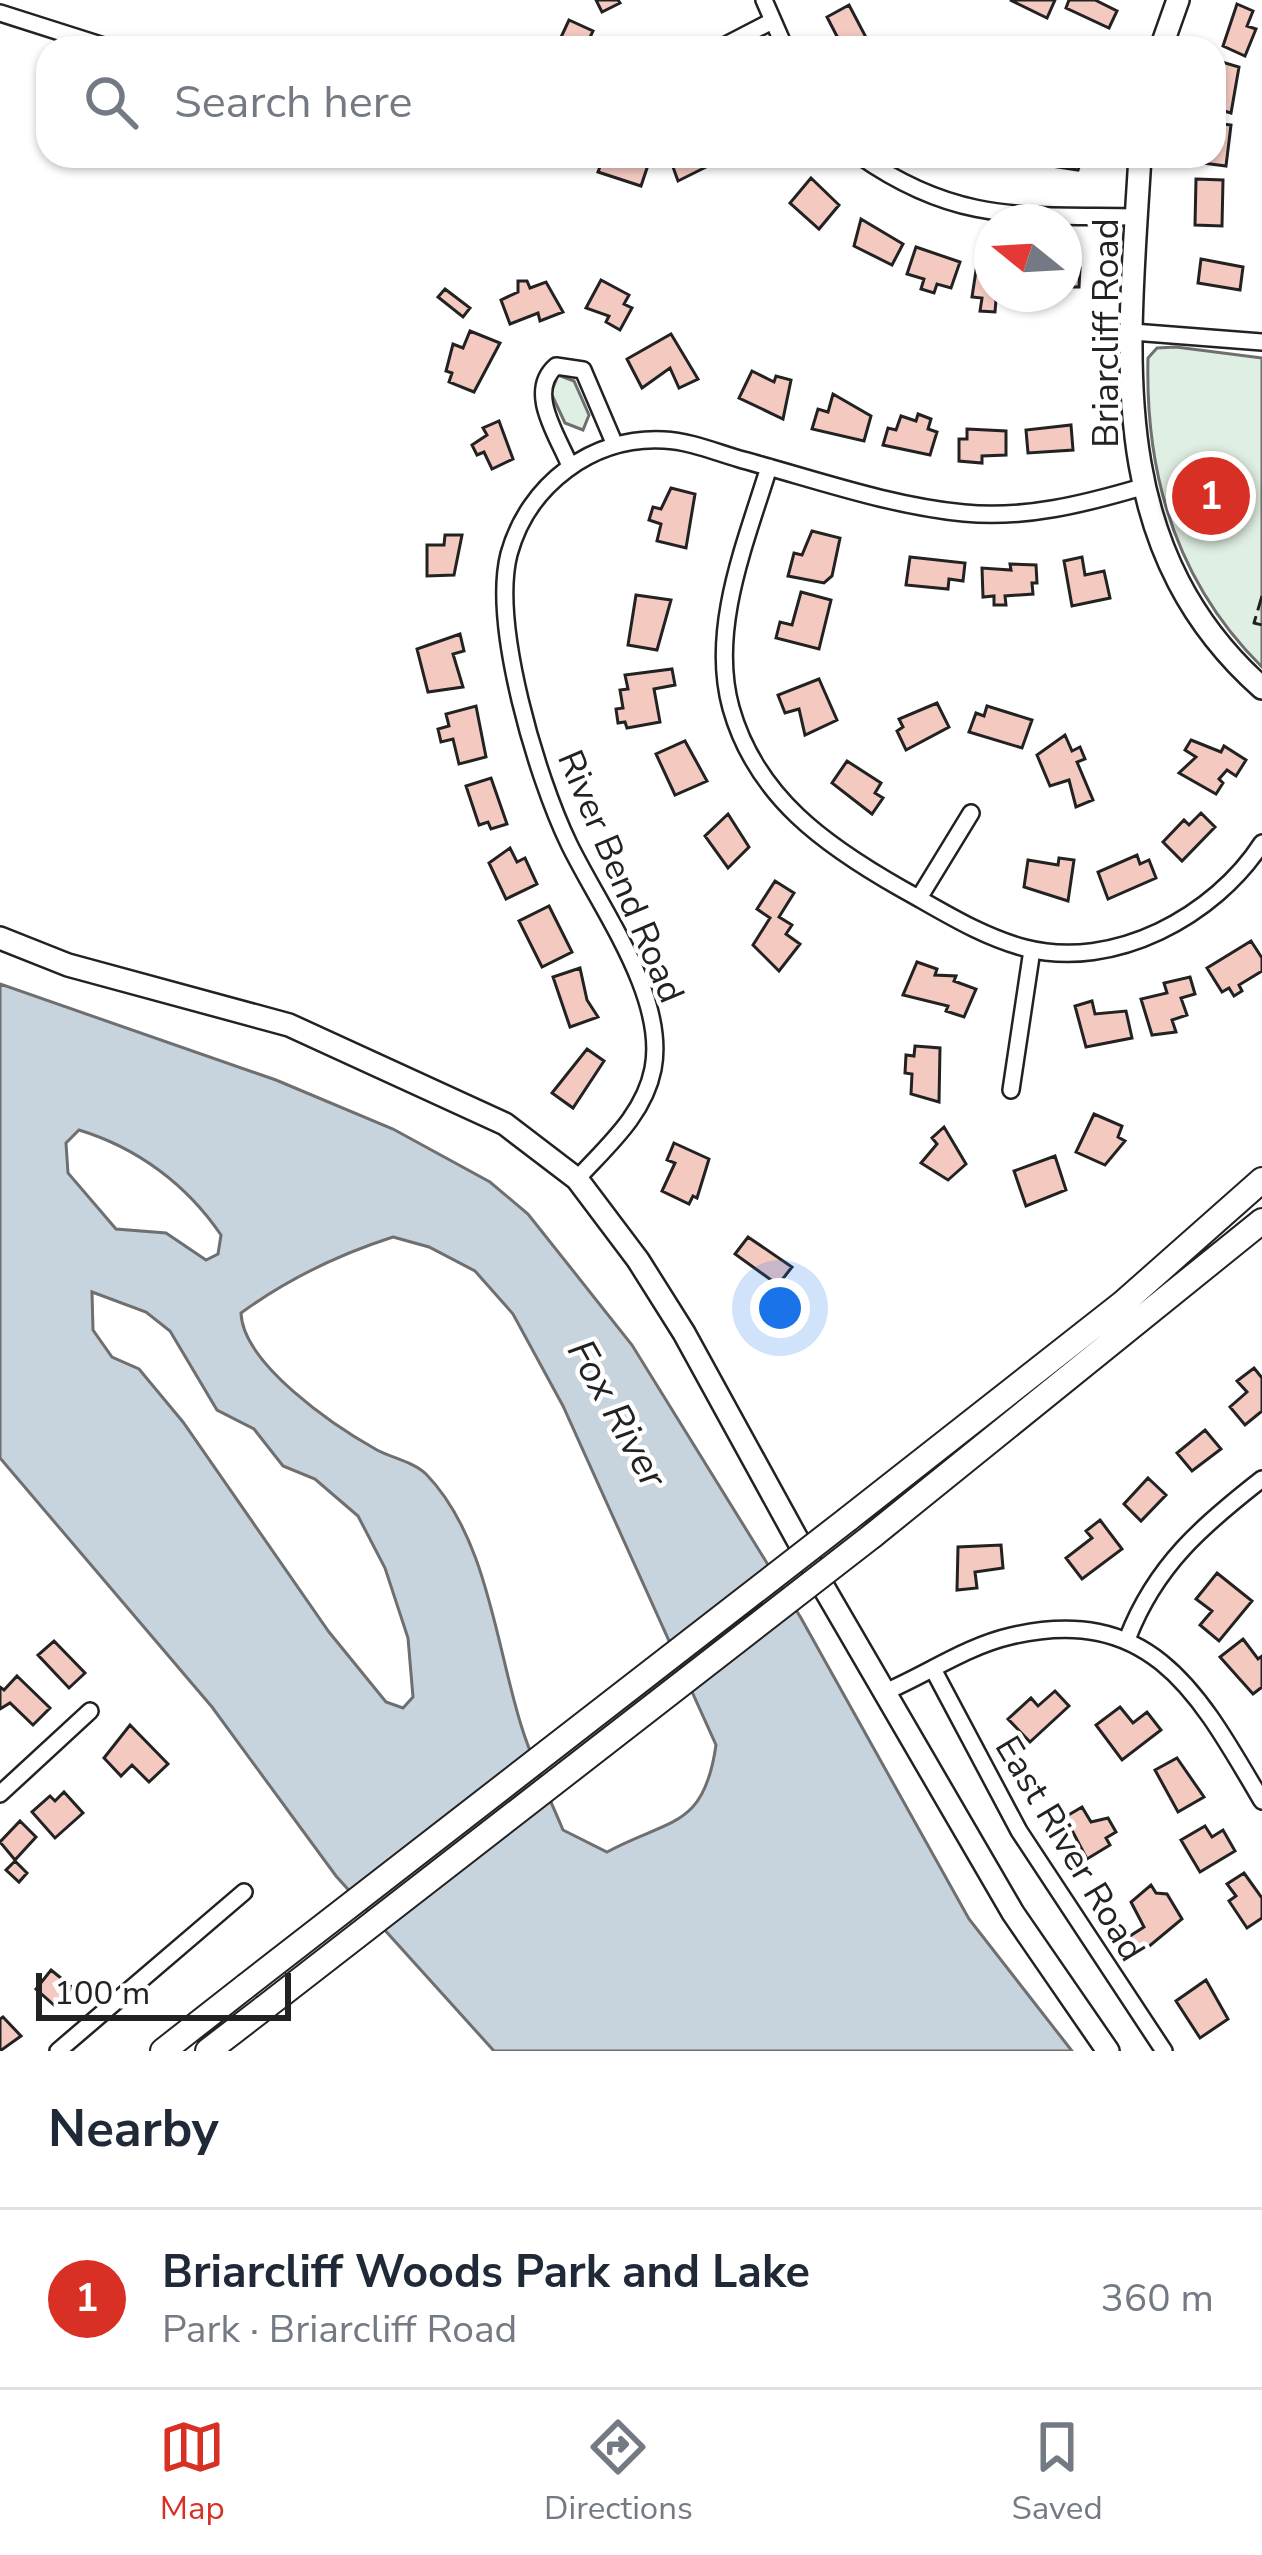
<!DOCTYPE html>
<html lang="en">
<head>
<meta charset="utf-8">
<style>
	body { margin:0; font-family:"Nunito Sans",sans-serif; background:#f2f2f3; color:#1f2937 }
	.compass { position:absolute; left:974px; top:204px; width:108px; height:108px; border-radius:50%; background:#fff; box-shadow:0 3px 9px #0004; rotate:288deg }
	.scale { position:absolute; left:36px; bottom:30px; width:255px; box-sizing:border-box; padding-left:12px; border:6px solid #222; border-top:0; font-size:33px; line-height:42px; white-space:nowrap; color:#222; -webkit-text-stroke:9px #fff; paint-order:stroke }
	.you { position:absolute; left:780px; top:1308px; width:42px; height:42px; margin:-30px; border:9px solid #fff; border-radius:50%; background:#1a73e8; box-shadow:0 0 0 18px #1a73e833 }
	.badge { display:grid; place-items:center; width:78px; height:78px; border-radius:50%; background:#d93025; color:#fff; font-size:39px; font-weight:700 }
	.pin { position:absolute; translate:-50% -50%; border:6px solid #fff; box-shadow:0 3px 12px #0006 }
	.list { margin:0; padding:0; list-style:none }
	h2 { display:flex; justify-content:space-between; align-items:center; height:156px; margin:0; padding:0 48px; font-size:51px }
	h2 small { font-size:39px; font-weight:400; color:#747a83 }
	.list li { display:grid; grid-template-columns:78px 1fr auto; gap:36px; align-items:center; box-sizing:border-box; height:180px; padding:0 48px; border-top:3px solid #e0e1e3 }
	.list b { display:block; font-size:45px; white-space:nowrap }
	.list p { margin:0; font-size:39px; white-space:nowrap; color:#747a83 }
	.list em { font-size:39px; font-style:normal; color:#747a83 }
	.icon { flex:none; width:66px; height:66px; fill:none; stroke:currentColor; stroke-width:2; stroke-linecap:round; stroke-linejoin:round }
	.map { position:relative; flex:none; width:1262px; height:2051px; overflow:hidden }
	.search { position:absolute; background:#fff; box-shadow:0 3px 9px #0004; left:36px; right:36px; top:36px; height:132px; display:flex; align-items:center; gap:30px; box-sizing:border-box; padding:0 42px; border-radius:36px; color:#747a83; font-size:45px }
	.sheet { height:336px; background:#fff }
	nav { display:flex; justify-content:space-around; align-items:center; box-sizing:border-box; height:168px; border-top:3px solid #e0e1e3; background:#fff; font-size:33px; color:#747a83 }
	nav a { display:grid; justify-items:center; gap:6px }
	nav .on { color:#d93025 }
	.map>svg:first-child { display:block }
	.green { fill:#e0efe3; stroke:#6f6f6f; stroke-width:3 }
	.water { fill:#c7d3dd; stroke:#6f6f6f; stroke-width:3; fill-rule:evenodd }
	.building { fill:#f3c9c0; stroke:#222; stroke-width:3 }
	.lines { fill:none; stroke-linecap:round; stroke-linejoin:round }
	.street-casing { stroke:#222; stroke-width:20 }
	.secondary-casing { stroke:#222; stroke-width:26 }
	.primary-casing { stroke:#222; stroke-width:28 }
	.street { stroke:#fff; stroke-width:15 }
	.secondary { stroke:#fff; stroke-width:21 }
	.primary { stroke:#fff; stroke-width:24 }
	.primary-bridge-casing { stroke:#222; stroke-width:28; stroke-linecap:butt }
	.primary-bridge { stroke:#fff; stroke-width:24 }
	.fence { stroke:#222; stroke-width:3; stroke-dasharray:15 6; stroke-linecap:butt }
	.labels { text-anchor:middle; stroke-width:9; stroke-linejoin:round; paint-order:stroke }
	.street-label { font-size:36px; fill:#222; stroke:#fff }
	.water-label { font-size:39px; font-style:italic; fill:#222; stroke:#fff }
</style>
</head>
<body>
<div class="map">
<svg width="1262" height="2051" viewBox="0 0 1262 2051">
	<rect width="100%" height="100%" fill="#fff"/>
	<path class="green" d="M1176,347L1262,358V667C1176,582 1145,476 1148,358L1157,348Z
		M558,375L574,381L589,415L583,430L565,423L551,393Z"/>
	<path class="water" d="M0,984L276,1080L393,1129L490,1182L528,1214L632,1345L801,1618L969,1919L1072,2051H494L336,1876L212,1707L0,1458ZM79,1130C138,1148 187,1185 221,1235L218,1254L206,1260L166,1233L116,1229L68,1173L66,1143ZM393,1237L429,1247L475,1271L513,1314L563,1406L716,1745C704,1829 670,1818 607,1852L563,1830C549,1797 533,1763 522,1728C496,1647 488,1538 426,1474C414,1462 392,1458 377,1450C334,1426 243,1364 241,1313C289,1278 337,1255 393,1237ZM92,1292L146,1312L170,1331L217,1410L254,1429L283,1466L315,1479L358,1516L385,1568L408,1638L413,1697L403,1708L386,1702L329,1632L183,1422L139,1369L112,1357L93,1330Z"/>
	<path class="building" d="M596,0H618L620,3L602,12Z
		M1010,0H1055L1047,18Z
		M1069,0H1095L1117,11L1109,28L1066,8Z
		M1237,4L1253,11L1247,26L1256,29L1245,56L1223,46Z
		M849,5L869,43L859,48H843L827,17Z
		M569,20L593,31L585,48H556Z
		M1215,60L1239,67L1231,113L1214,108Z
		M1214,123L1231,125L1226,166L1195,162L1196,156H1214Z
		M604,156L650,159L641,186L598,172Z
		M669,156H719L720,160L678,181Z
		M968,156H1012L1011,163Z
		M1052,156H1083L1078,170L1051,166Z
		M811,178L839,205L819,229L790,203Z
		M1196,179L1223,180L1222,226L1195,225Z
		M861,219L903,244L892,265L854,246Z
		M916,247L960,262L951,288L937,284L934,293L921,289L924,279L907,274Z
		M1201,259L1243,267L1240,290L1198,283Z
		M977,264L992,266V294H1013L1011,303L996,300L995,312L980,311L982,298L972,297Z
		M1064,267L1080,268L1079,287H1064Z
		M601,280L629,295L624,304L632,308L620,330L606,322L609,316L586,308Z
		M518,281H527L530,288L546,282L563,312L540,321L538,313L510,324L501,300L518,292Z
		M445,289L470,308L463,317L438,297Z
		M470,331L500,343L474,392L449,382L452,373L446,371L453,344L463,348Z
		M671,334L698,379L679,388L670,368L642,388L627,359Z
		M752,371L774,382L776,376L791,380L783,419L739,398Z
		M833,394L871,416L864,441L812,429L818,409L828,412Z
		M918,414L931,419L928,429L937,432L930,455L883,445L888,428L896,430L901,416L916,421Z
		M499,421L513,459L492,469L484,452L477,455L472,445L487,435L483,428Z
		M1071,425L1073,450L1028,453L1026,430Z
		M967,429L1006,431V455L982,456V463L959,461V439H967Z
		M671,488L695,494L686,548L657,541L661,524L649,520L653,507L661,509Z
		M812,531L840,538L832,576L824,583L788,576L794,553L802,555Z
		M445,535H462L454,575L427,576V545H444Z
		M910,557L965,563L963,581L949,579L948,589L906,585Z
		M1082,557L1085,575L1104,571L1110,598L1072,606L1064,561Z
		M1010,564L1036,565L1037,583H1032L1033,594L1005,596L1006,605H994V596L983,597L982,568L1011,570Z
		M801,592L831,600L819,649L776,638L780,622L792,625Z
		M636,595L671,600L657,650L628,645Z
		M460,634L464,651L453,654L463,687L428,692L417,649Z
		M672,669L675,685L654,689L660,722L627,728L625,722L618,723L616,709L623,708L620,690L628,689L625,675Z
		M819,679L837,720L805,735L799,709L785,713L778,695Z
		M937,703L949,727L906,750L897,731L903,727L899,719Z
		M476,706L486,757L459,764L453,739L441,742L438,729L449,726L446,714Z
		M987,706L1032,720L1022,748L969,732L976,713L984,716Z
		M1065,735L1072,751L1080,747L1085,759L1077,762L1093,800L1076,807L1069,780L1050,786L1037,755Z
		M1191,740L1221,752L1224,746L1246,760L1236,776L1227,770L1219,779L1223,783L1216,794L1179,773L1196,757L1185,750Z
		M685,741L707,781L675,795L656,754Z
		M847,761L881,783L875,793L883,798L872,814L832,783Z
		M491,778L507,824L491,829L488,822L479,825L466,786Z
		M1201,813L1215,827L1182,861L1163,842L1184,820L1189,825Z
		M728,814L749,847L728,868L705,836Z
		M510,848L517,862L525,858L537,884L506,899L489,863Z
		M1137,855L1140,864L1149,860L1156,878L1108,899L1098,872Z
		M1059,858L1074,860L1068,901L1024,887L1028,860L1058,865Z
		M775,881L794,893L779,917L792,925L786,934L800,944L779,971L753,945L770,918L757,909Z
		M549,906L572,952L542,967L519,921Z
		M1251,941L1262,958V971L1239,985L1242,991L1234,996L1229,988L1222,992L1207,968Z
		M917,962L937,969L935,975L956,976L954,981L976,989L964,1017L946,1011L948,1006L903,995Z
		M580,968L587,1000L598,1017L570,1027L553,977Z
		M1190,977L1195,994L1181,998L1187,1015L1172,1020L1176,1032L1152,1035L1141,999L1167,993L1164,983Z
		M1092,1001L1095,1014L1126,1011L1132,1038L1086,1047L1075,1006Z
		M915,1046L940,1048L939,1102L911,1094L912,1074L905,1073L906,1055L914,1056Z
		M587,1049L604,1061L573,1108L552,1093Z
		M1094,1114L1122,1126L1118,1137L1125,1141L1105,1165L1076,1152Z
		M944,1127L966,1164L948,1180L921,1163L937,1144L932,1138Z
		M674,1143L709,1159L697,1198L693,1196L689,1204L662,1191L675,1163L667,1160Z
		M1055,1156L1066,1190L1026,1206L1014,1171Z
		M748,1237L792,1267L778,1285L735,1254Z
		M1254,1368L1262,1378V1411L1245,1425L1230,1407L1247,1392L1237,1381Z
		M1205,1430L1221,1449L1192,1471L1177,1453Z
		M1148,1478L1166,1495L1141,1521L1124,1504Z
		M1100,1520L1122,1549L1082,1579L1066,1558L1092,1538L1086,1531Z
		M1001,1545L1003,1568L975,1572L977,1588L957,1590L958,1547Z
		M1217,1573L1252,1601L1219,1641L1200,1625L1212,1611L1196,1599Z
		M1243,1639L1258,1659L1262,1656V1687L1253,1694L1220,1657Z
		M54,1641L85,1673L69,1688L38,1655Z
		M17,1676L50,1708L33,1725L10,1703L0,1709V1687L4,1690Z
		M1055,1691L1069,1706L1030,1742L1008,1719L1031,1698L1038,1706Z
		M1120,1707L1133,1723L1147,1712L1161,1730L1122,1760L1096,1725Z
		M130,1725L168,1764L149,1782L132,1765L121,1776L104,1758Z
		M1177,1758L1204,1797L1178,1812L1155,1770Z
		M64,1792L83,1813L55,1838L32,1812L50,1796L55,1801Z
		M1082,1807L1091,1822L1108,1818L1116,1832L1106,1838L1110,1845L1087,1859L1065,1817Z
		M20,1821L36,1837L15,1860L0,1842Z
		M1205,1826L1212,1837L1223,1830L1235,1851L1200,1872L1181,1840Z
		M15,1861L27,1873L19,1882L6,1870Z
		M1244,1873L1262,1898V1918L1247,1928L1229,1901L1236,1896L1227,1884Z
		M1151,1885L1156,1893L1167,1894L1182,1919L1141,1953L1130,1936L1144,1927L1131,1902Z
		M51,1970L72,1987L55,2006L36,1989Z
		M1206,1980L1228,2019L1200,2038L1176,2001Z
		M3,2017L21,2036L0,2051V2019Z"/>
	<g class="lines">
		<g class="street-casing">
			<path id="street" d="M764,0L785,48
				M0,13L110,48
				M720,48L772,21
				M860,156C957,224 1024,215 1137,217
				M1133,332L1262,342
				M570,466C558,436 526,392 556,366L583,370L615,445
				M769,467C746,542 709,629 731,708C756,797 826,846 902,889C942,911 980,936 1025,948C1114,971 1215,916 1262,843
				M919,898L971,813
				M1011,1090L1032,950
				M577,1179C607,1146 644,1115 653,1069C667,997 600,908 569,844C537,778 491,625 509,554C528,485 592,436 664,440C690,441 718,453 743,460C814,479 890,506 964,513C1025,519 1084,504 1142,487
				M1128,1637C1156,1565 1203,1525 1262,1479
				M934,1671L1019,1831L1164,2051
				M885,1692C927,1674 967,1646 1011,1636C1153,1603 1200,1696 1262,1801
				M0,1794L90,1711
				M58,2051L244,1892"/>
		</g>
		<g class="secondary-casing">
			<path id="secondary" d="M1161,48L1178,0
				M1140,156C1129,349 1101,545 1262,688
				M0,938L68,965L289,1025L505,1124L577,1179L638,1260L684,1333L824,1588L1013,1913L1108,2051"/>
		</g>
		<g class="primary-casing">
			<path id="primary" d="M848,1519L1123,1303L1262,1180
				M872,1536L1262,1221
				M163,2051L246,1986
				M208,2051L264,2008"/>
		</g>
		<use href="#street" class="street"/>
		<use href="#secondary" class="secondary"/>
		<use href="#primary" class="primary"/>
		<g class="primary-bridge-casing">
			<path id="primary-bridge" d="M246,1986L848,1519
				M264,2008L872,1536"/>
		</g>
		<use href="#primary-bridge" class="primary-bridge"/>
		<path class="fence" d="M1262,596L1254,623L1262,625"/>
	</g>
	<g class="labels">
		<g class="street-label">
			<text transform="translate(1105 333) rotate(-90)" y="13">Briarcliff Road</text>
			<text transform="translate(622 876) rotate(67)" y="13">River Bend Road</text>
			<text transform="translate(1071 1848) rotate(59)" y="13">East River Road</text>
		</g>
		<g class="water-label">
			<text transform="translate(618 1413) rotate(61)" y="14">Fox River</text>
		</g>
	</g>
</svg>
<svg class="compass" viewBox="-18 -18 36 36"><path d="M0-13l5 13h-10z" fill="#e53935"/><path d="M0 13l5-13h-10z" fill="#747a83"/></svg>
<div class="scale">100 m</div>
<div class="you"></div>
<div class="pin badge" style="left:1211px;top:496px">1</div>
<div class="search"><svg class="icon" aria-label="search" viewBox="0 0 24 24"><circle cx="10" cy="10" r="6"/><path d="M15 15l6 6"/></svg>Search here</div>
</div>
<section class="sheet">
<h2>Nearby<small></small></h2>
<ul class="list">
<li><span class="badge">1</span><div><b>Briarcliff Woods Park and Lake</b><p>Park · Briarcliff Road</p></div><em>360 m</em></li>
</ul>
</section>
<nav>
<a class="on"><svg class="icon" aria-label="map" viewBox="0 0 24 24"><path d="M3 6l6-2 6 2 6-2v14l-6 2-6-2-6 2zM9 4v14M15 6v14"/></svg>Map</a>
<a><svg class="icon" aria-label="directions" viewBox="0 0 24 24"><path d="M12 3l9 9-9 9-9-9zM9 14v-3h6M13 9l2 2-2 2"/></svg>Directions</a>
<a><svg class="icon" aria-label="saved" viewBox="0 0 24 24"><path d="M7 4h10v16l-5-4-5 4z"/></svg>Saved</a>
</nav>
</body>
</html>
